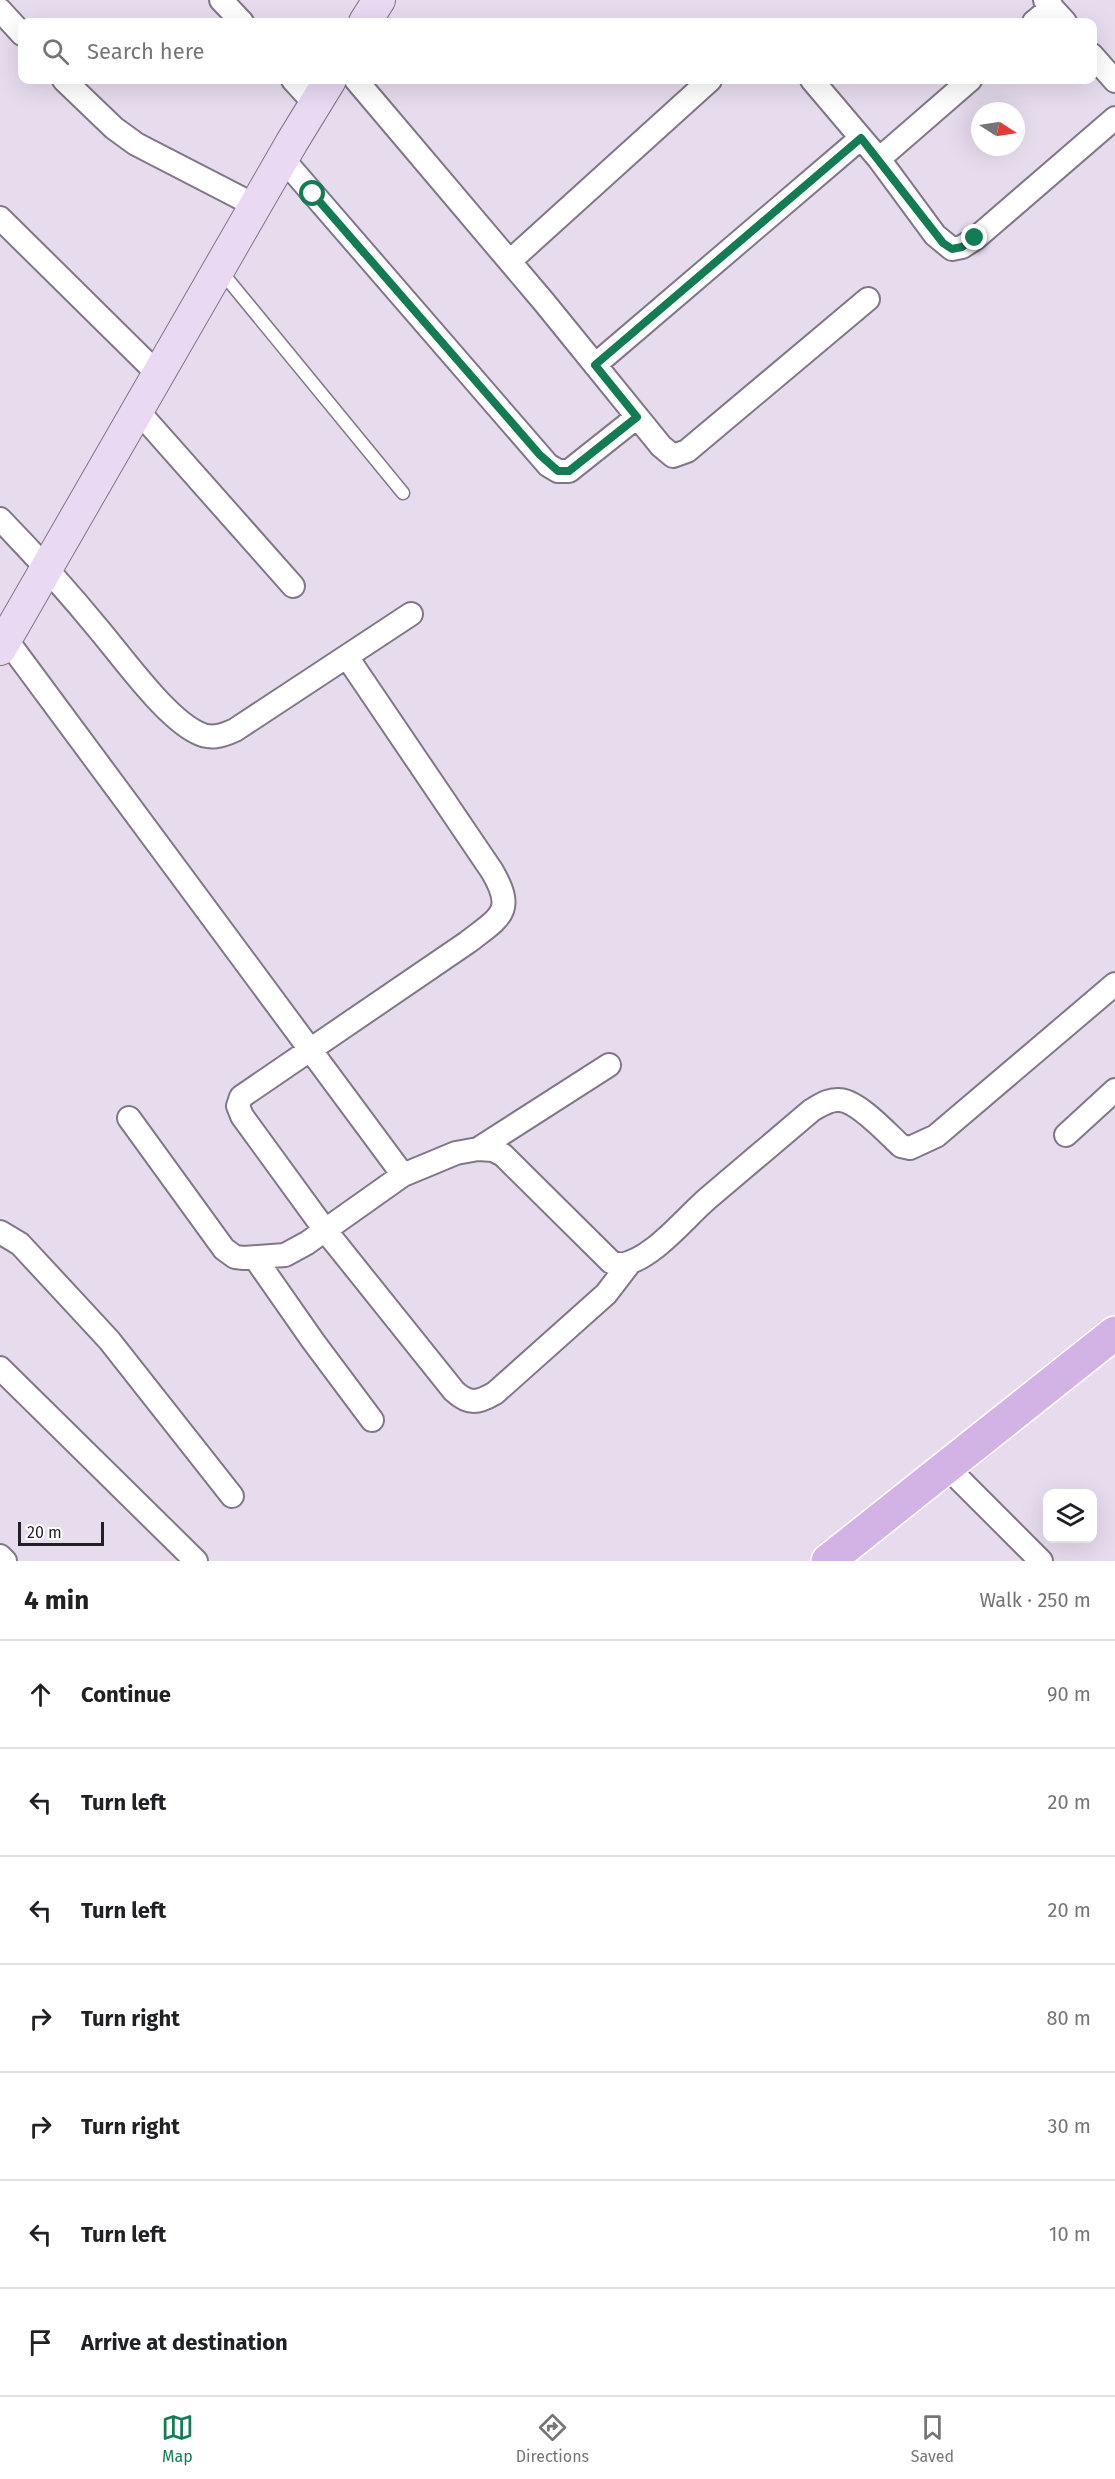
<!DOCTYPE html>
<html lang="en">
<head>
<meta charset="utf-8">
<style>
	body { margin:0; font-family:"Fira Sans",sans-serif; background:#f2f2f2; color:#202124 }
	.controls { position:absolute; right:18px; bottom:18px; display:grid; overflow:hidden; border-radius:12px; box-shadow:0 6px 24px #0002 }
	.controls button { width:54px; height:54px; display:grid; place-items:center; padding:0; border:0; border-bottom:2px solid #e0e0e0; background:#fff; color:#202124; font:30px sans-serif }
	.compass { position:absolute; left:971px; top:102px; width:54px; height:54px; border-radius:50%; background:#fff; box-shadow:0 6px 24px #0002; rotate:102deg }
	.scale { position:absolute; left:18px; bottom:15px; width:86px; box-sizing:border-box; padding-left:6px; border:3px solid #231f26; border-top:0; font-size:16px; line-height:21px; white-space:nowrap; color:#231f26; -webkit-text-stroke:4px #fff; paint-order:stroke }
	.stop { position:absolute; width:18px; height:18px; margin:-14px; border:4px solid #147c55; border-radius:50%; background:#fff }
	.stop.end { background:#147c55; border-color:#fff; box-shadow:0 2px 6px #0008 }
	.list { margin:0; padding:0; list-style:none }
	h2 { display:flex; justify-content:space-between; align-items:center; height:78px; margin:0; padding:0 24px; font-size:26px }
	h2 small { font-size:20px; font-weight:400; color:#757577 }
	.list li { display:grid; grid-template-columns:39px 1fr auto; gap:18px; align-items:center; box-sizing:border-box; height:108px; padding:0 24px; border-top:2px solid #e0e0e0 }
	.list b { display:block; font-size:22px; white-space:nowrap }
	.list em { font-size:20px; font-style:normal; color:#757577 }
	.icon { flex:none; width:33px; height:33px; fill:none; stroke:currentColor; stroke-width:2; stroke-linecap:round; stroke-linejoin:round }
	.map { position:relative; flex:none; width:1115px; height:1561px; overflow:hidden }
	.search { position:absolute; background:#fff; box-shadow:0 6px 24px #0002; left:18px; right:18px; top:18px; height:66px; display:flex; align-items:center; gap:15px; box-sizing:border-box; padding:0 21px; border-radius:12px; color:#757577; font-size:22px }
	.sheet { height:834px; background:#fff }
	nav { display:flex; justify-content:space-around; align-items:center; box-sizing:border-box; height:84px; border-top:2px solid #e0e0e0; background:#fff; font-size:16px; color:#757577 }
	nav a { display:grid; justify-items:center; gap:3px }
	nav .on { color:#147c55 }
	.map>svg:first-child { display:block }
	.lines { fill:none; stroke-linecap:round; stroke-linejoin:round }
	.lane-casing { stroke:#817787; stroke-width:15 }
	.street-casing { stroke:#817787; stroke-width:26 }
	.secondary-casing { stroke:#817787; stroke-width:34 }
	.primary-casing { stroke:#fff; stroke-width:36 }
	.lane { stroke:#fff; stroke-width:12 }
	.street { stroke:#fff; stroke-width:22 }
	.secondary { stroke:#e9d9f3; stroke-width:32 }
	.primary { stroke:#d3b3e6; stroke-width:33 }
	.route { stroke:#147c55; stroke-width:8 }
</style>
</head>
<body>
<div class="map">
<svg width="1115" height="1561" viewBox="0 0 1115 1561">
	<rect width="100%" height="100%" fill="#e7dcee"/>
	<g class="lines">
		<g class="lane-casing">
			<path id="lane" d="M220,270L403,493"/>
		</g>
		<g class="street-casing">
			<path id="street" d="M221,0L242,22
				M1045,0L1065,22
				M0,10L22,34
				M1034,22L1052,7
				M1092,55L1115,81
				M64,80L114,128L136,144L256,206
				M293,80L315,104
				M356,80L544,302L661,446L673,456L687,451L868,299
				M812,80L879,159L935,235L952,249L962,247L976,238L1115,118
				M283,159L548,465L558,471H569L637,417
				M879,159L970,80
				M0,218L159,375
				M510,261L710,80
				M595,365L861,138
				M138,411L293,586
				M0,519C36,556 69,593 101,632C125,661 165,716 196,732C210,740 222,736 235,730L411,614
				M6,639L403,1175
				M347,657L492,871C516,912 500,917 468,942L241,1097L238,1106L242,1116L325,1230L454,1391C469,1405 478,1403 495,1393L606,1294L629,1264
				M129,1118L224,1249L235,1257L244,1258L285,1255L307,1243L403,1175L456,1153L478,1149L493,1150L503,1155L611,1262L620,1265C652,1260 683,1220 707,1199C742,1169 777,1140 812,1110C821,1105 829,1099 839,1100C857,1100 887,1133 901,1146L910,1148L936,1136L1115,984
				M1066,1135L1115,1090
				M478,1149L609,1065
				M0,1232L20,1244L109,1340L232,1496
				M255,1258L313,1341L372,1420
				M0,1368L196,1561
				M945,1465L1041,1561
				M0,1556L5,1561"/>
		</g>
		<g class="secondary-casing">
			<path id="secondary" d="M365,22L379,0
				M0,649L292,142L330,80"/>
		</g>
		<g class="primary-casing">
			<path id="primary" d="M828,1561L1115,1333"/>
		</g>
		<use href="#lane" class="lane"/>
		<use href="#street" class="street"/>
		<use href="#secondary" class="secondary"/>
		<use href="#primary" class="primary"/>
	</g>
	<g class="lines">
		<path class="route" d="M313,194L540,455L558,471H569L637,417L595,365L861,138L943,243L952,249L962,247L975,238"/>
	</g>
</svg>
<div class="controls">
<button><svg class="icon" aria-label="layers" viewBox="0 0 24 24"><path d="M12 4l9 5-9 5-9-5zM3 14l9 5 9-5"/></svg></button>
</div>
<svg class="compass" viewBox="-18 -18 36 36"><path d="M0-13l5 13h-10z" fill="#e53935"/><path d="M0 13l5-13h-10z" fill="#757577"/></svg>
<div class="scale">20 m</div>
<div class="stop" style="left:313px;top:194px"></div>
<div class="stop end" style="left:975px;top:238px"></div>
<div class="search"><svg class="icon" aria-label="search" viewBox="0 0 24 24"><circle cx="10" cy="10" r="6"/><path d="M15 15l6 6"/></svg>Search here</div>
</div>
<section class="sheet">
<h2>4 min<small>Walk · 250 m</small></h2>
<ul class="list">
<li><svg class="icon" aria-label="ahead" viewBox="0 0 24 24"><path d="M12 20V5M6 11l6-6 6 6"/></svg><div><b>Continue</b></div><em>90 m</em></li>
<li><svg class="icon" aria-label="left" viewBox="0 0 24 24"><path d="M17 20v-9H6M10 6l-5 5 5 5"/></svg><div><b>Turn left</b></div><em>20 m</em></li>
<li><svg class="icon" aria-label="left" viewBox="0 0 24 24"><path d="M17 20v-9H6M10 6l-5 5 5 5"/></svg><div><b>Turn left</b></div><em>20 m</em></li>
<li><svg class="icon" aria-label="right" viewBox="0 0 24 24"><path d="M7 20v-9h11M14 6l5 5-5 5"/></svg><div><b>Turn right</b></div><em>80 m</em></li>
<li><svg class="icon" aria-label="right" viewBox="0 0 24 24"><path d="M7 20v-9h11M14 6l5 5-5 5"/></svg><div><b>Turn right</b></div><em>30 m</em></li>
<li><svg class="icon" aria-label="left" viewBox="0 0 24 24"><path d="M17 20v-9H6M10 6l-5 5 5 5"/></svg><div><b>Turn left</b></div><em>10 m</em></li>
<li><svg class="icon" aria-label="arrive" viewBox="0 0 24 24"><path d="M6 21V4h12l-3 4 3 4H6"/></svg><div><b>Arrive at destination</b></div></li>
</ul>
</section>
<nav>
<a class="on"><svg class="icon" aria-label="map" viewBox="0 0 24 24"><path d="M3 6l6-2 6 2 6-2v14l-6 2-6-2-6 2zM9 4v14M15 6v14"/></svg>Map</a>
<a><svg class="icon" aria-label="directions" viewBox="0 0 24 24"><path d="M12 3l9 9-9 9-9-9zM9 14v-3h6M13 9l2 2-2 2"/></svg>Directions</a>
<a><svg class="icon" aria-label="saved" viewBox="0 0 24 24"><path d="M7 4h10v16l-5-4-5 4z"/></svg>Saved</a>
</nav>
</body>
</html>
